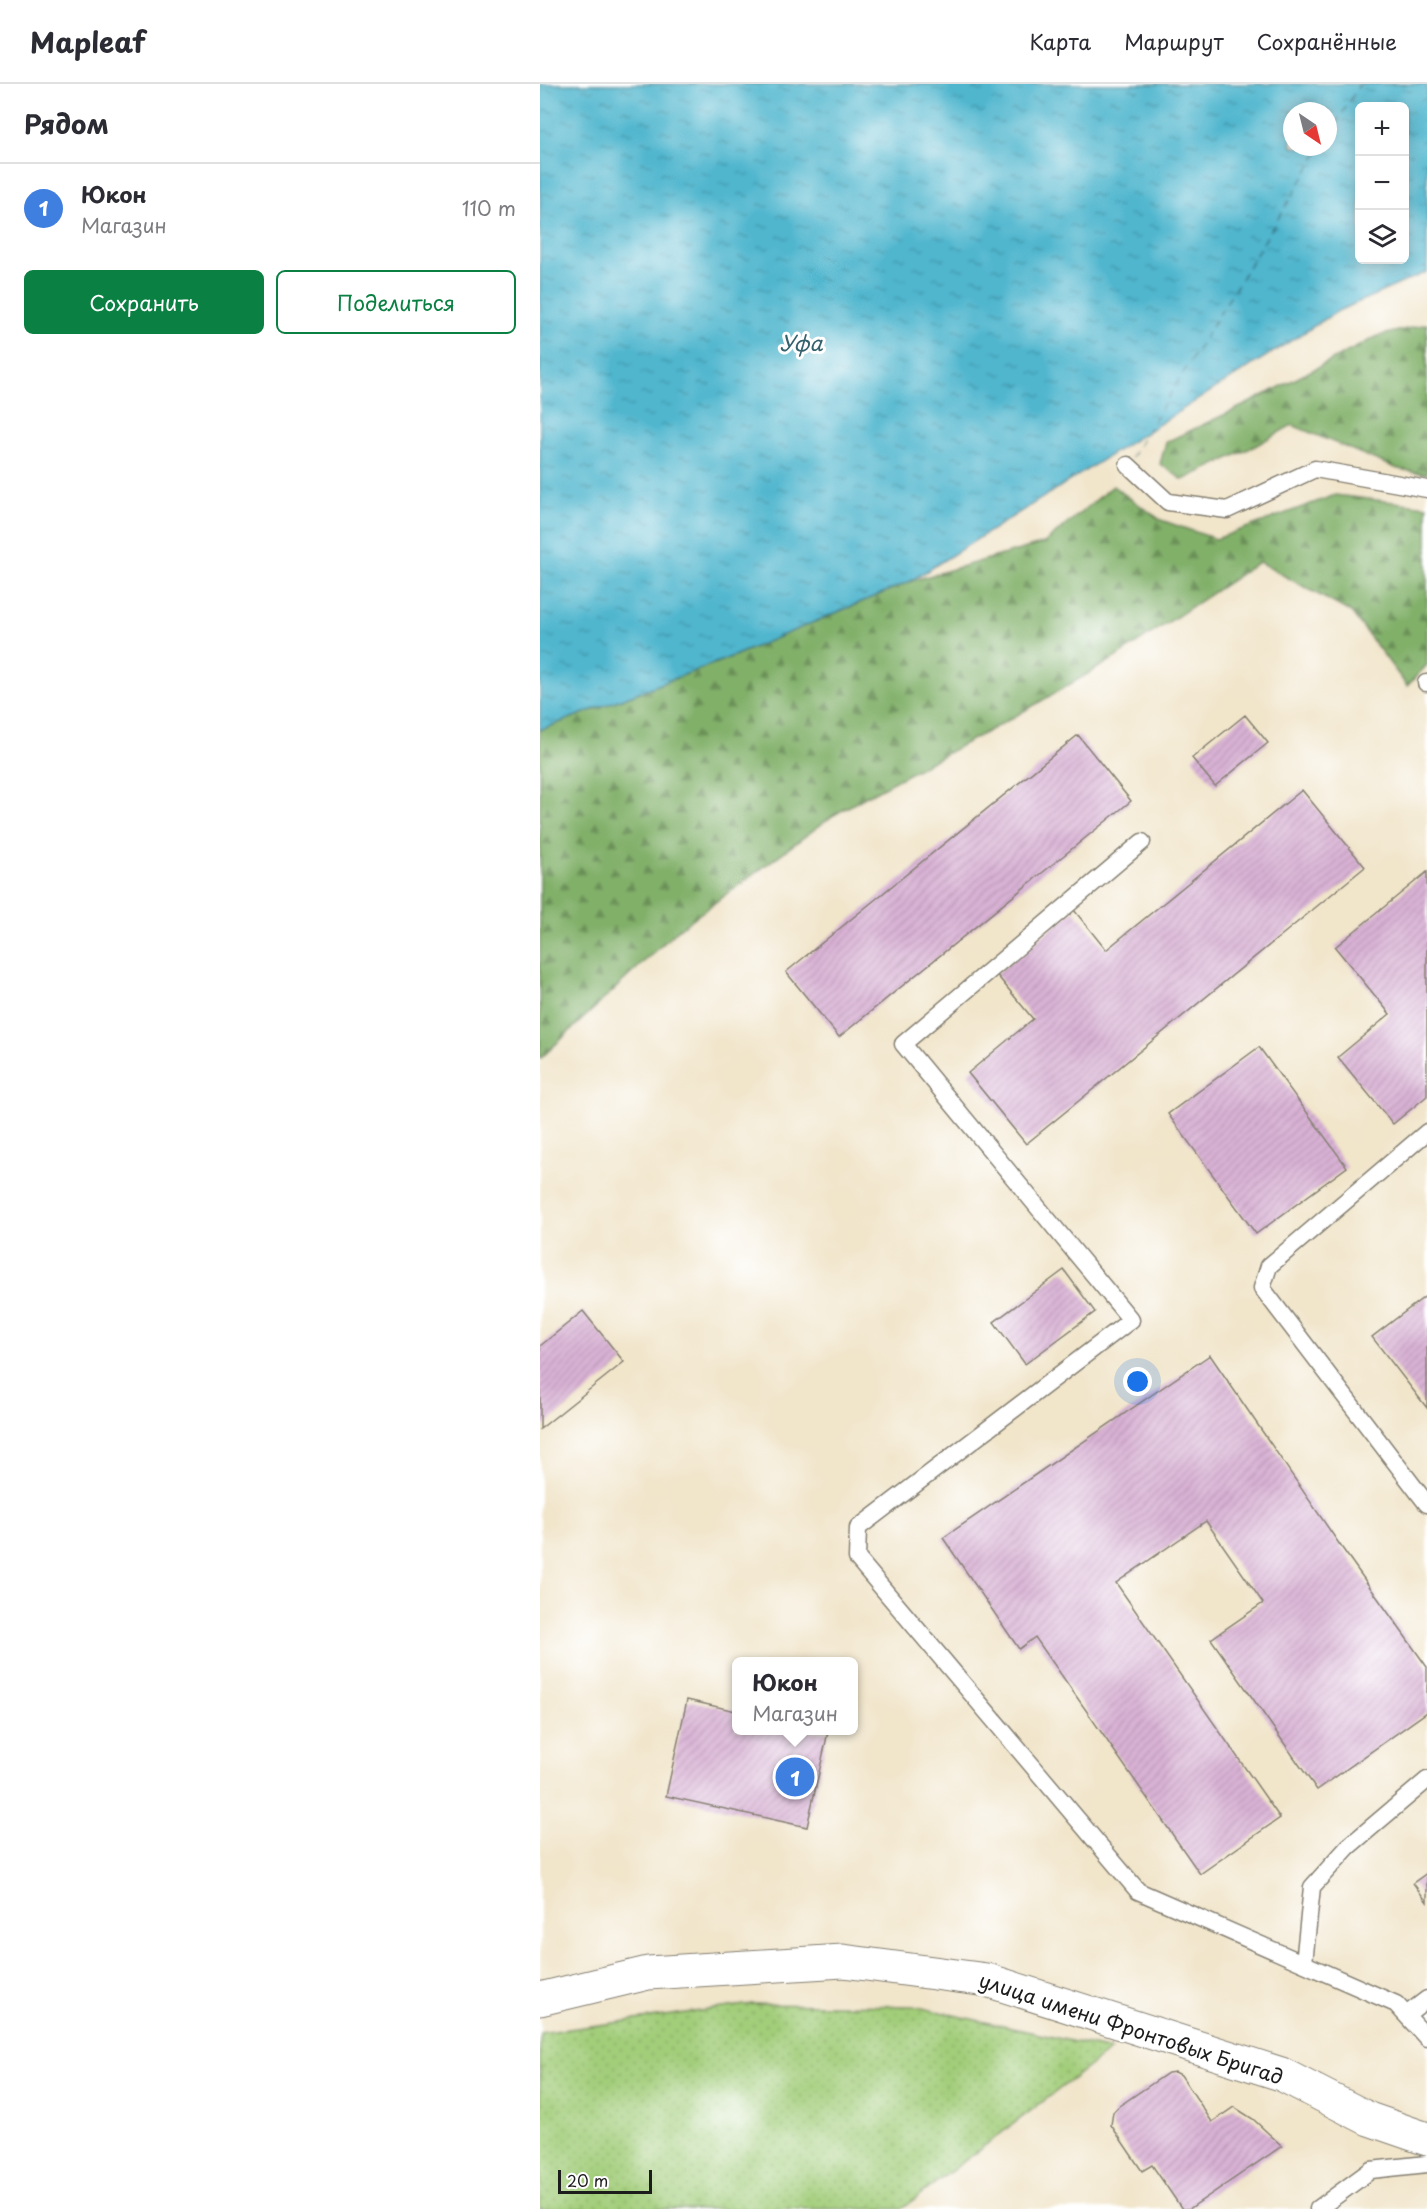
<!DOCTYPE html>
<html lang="ru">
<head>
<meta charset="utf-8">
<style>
	body { margin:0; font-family:"Playpen Sans",sans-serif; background:#f7f7f7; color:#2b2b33 }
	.controls { position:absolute; right:18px; top:18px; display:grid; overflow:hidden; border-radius:9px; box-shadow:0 3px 15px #0003 }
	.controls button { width:54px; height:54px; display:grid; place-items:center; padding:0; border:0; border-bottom:2px solid #e1e1e2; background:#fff; color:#2b2b33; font:30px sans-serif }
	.compass { position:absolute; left:743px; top:18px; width:54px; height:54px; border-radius:50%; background:#fff; box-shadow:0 3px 15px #0003; rotate:145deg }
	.scale { position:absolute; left:18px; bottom:15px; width:94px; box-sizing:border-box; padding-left:6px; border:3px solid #1c1c1c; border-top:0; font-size:16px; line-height:21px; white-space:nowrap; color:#1c1c1c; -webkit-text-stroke:4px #fff; paint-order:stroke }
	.you { position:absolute; left:598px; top:1298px; width:21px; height:21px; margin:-15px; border:4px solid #fff; border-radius:50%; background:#1a73e8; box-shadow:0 0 0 9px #1a73e833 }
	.badge { display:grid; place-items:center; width:39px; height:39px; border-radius:50%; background:#0b8043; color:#fff; font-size:20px; font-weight:700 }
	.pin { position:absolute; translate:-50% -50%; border:3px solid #fff; box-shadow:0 2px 6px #0006 }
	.popup { position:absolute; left:192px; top:1573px; width:126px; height:78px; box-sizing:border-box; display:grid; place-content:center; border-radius:9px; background:#fff; filter:drop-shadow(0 2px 4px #0005); font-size:20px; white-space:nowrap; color:#7c7c81 }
	.popup b { font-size:22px; color:#2b2b33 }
	.popup::after { content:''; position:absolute; left:50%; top:100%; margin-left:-12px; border:12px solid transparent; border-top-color:#fff }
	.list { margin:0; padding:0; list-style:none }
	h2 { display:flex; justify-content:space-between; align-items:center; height:78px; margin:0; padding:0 24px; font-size:26px }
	h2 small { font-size:20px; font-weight:400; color:#7c7c81 }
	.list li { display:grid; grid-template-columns:39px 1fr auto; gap:18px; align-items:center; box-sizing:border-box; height:90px; padding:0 24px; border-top:2px solid #e1e1e2 }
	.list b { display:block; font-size:22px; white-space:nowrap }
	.list p { margin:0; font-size:20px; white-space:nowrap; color:#7c7c81 }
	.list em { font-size:20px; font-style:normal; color:#7c7c81 }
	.actions { display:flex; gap:12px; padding:18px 24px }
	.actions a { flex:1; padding:14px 0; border:2px solid #0b8043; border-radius:9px; text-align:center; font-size:21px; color:#0b8043 }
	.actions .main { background:#0b8043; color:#fff }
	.icon { flex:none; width:33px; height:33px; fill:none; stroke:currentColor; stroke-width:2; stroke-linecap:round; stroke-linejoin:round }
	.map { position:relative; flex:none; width:887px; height:2125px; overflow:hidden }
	header { display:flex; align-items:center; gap:36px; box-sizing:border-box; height:84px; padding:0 30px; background:#fff; border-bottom:2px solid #e1e1e2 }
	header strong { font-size:28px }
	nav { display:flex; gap:33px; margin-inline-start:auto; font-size:21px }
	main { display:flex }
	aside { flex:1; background:#fff }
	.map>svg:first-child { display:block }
	.green { fill:url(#green-dots); stroke:#5f744a; stroke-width:1.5 }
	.forest { fill:url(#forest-firs); stroke:#4e6642; stroke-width:1.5 }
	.water { fill:url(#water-ripples); stroke:#366975; stroke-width:1.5; fill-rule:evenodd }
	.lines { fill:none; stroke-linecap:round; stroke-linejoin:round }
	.ferry { stroke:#33616c; stroke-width:1.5; stroke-dasharray:8 6; stroke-linecap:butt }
	.building { fill:url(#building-hatch) }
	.lane-casing { stroke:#868073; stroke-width:19 }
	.street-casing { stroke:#868073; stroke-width:35 }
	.lane { stroke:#fff; stroke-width:16 }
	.street { stroke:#fff; stroke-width:33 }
	.labels { text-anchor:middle; stroke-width:6; stroke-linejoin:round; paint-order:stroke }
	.street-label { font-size:20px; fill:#1c1c1c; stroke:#fff }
	.water-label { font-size:21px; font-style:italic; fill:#33616c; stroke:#fff }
</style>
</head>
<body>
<header>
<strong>Mapleaf</strong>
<nav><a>Карта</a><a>Маршрут</a><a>Сохранённые</a></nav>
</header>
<main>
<aside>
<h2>Рядом<small></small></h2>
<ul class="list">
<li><span class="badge" style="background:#3f7fe0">1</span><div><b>Юкон</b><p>Магазин</p></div><em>110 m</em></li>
</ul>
<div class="actions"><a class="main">Сохранить</a><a>Поделиться</a></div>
</aside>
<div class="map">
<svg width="887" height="2125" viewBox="0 0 887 2125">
	<defs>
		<pattern id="green-dots" width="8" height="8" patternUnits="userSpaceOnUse" patternTransform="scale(1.5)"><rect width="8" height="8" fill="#a2cd79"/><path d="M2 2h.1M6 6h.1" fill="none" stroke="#8baf68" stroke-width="1.8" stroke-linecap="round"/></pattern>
		<pattern id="forest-firs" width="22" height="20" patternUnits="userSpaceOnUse" patternTransform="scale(1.5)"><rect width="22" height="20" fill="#81b069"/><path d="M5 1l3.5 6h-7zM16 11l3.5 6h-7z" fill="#698e56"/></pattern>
		<pattern id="water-ripples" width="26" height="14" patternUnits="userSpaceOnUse" patternTransform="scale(1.5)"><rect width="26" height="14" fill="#4fb6ce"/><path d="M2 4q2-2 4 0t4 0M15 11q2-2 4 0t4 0" fill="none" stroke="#4193a6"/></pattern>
		<pattern id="building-hatch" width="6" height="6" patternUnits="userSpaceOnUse" patternTransform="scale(1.5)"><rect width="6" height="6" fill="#d9b2d5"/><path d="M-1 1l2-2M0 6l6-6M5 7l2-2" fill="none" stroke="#ba98b6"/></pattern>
	</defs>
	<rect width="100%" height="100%" fill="#fff"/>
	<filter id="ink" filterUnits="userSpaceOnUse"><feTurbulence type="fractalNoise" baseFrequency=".0167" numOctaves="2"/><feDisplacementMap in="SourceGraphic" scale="12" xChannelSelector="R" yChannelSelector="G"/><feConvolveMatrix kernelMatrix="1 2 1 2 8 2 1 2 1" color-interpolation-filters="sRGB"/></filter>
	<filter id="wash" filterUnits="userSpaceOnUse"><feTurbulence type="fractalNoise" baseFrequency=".008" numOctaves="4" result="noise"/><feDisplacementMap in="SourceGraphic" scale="24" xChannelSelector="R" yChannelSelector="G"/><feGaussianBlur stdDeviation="1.35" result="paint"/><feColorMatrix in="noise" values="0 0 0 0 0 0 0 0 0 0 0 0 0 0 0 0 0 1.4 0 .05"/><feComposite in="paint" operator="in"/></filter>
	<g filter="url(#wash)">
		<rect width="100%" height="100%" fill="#f1e5ca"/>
		<path class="green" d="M212,1920L373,1922L571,1966L361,2125H0V1949Z"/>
		<path class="forest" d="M887,240V390L858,385L752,341L715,362L643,396L620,380L626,358L707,320L838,252Z
			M573,402L621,436L676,455L795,411L887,422V581L867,602L812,529L719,478L573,575L467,637L327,712L294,731L139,845L0,975V646L196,571L371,497L504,459Z"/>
		<path class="water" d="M0,0H887V188L798,227L371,497L196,571L0,646ZM820,22H864V176H820ZM752,27H788V63H752Z"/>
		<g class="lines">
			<path class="ferry" d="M788,53L820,0
				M591,374L782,63"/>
		</g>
		<g id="blocks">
			<path class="building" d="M705,631L728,659L675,702L652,674Z
				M538,651L591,717L299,953L246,888Z
				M762,706L825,783L486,1060L428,989L493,935L456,890L534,826L566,866Z
				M887,788V1012L853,1040L798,973L850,930L795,863Z
				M719,963L807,1083L716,1150L628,1030Z
				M524,1186L555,1228L485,1280L454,1238Z
				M887,1211V1324L832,1253Z
				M43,1227L84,1278L0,1345V1262Z
				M670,1271L802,1464L887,1583V1628L777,1706L671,1555L723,1519L666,1437L576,1499L740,1734L660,1790L495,1553L479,1565L403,1454Z
				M147,1616L196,1627V1646L288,1648L267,1743L126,1712Z
				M887,1789V1818L873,1799Z
				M635,1988L641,1991L672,2038L694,2023L713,2035L742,2062L649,2125H642L612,2081L602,2087L571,2041L573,2028L579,2022L628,1989Z"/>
		</g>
	</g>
	<g filter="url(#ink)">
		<use href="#blocks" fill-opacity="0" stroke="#868073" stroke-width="1.5"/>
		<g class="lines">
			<g class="lane-casing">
				<path id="lane" d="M588,381L628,418L687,426L775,385L887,405
					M886,599H887
					M602,758L363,960L591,1236L318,1444L317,1474L598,1807L856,1920L887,1954
					M887,1048L729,1182L722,1204L887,1420
					M764,1879L772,1803L808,1763L887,1696
					M866,1931L887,1915
					M778,2125L831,2086L887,2080"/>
			</g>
			<g class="street-casing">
				<path id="street" d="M0,1915L108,1889L303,1877L447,1896L741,1990L829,2035L887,2055"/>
			</g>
			<use href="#lane" class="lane"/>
			<use href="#street" class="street"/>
		</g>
	</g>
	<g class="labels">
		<g class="street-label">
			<text transform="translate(591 1945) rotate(18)" y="7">улица имени Фронтовых Бригад</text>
		</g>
		<g class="water-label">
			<text x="261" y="267">Уфа</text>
		</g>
	</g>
</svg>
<div class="controls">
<button>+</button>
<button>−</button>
<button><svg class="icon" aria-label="layers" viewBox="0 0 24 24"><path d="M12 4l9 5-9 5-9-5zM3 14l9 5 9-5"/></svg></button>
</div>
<svg class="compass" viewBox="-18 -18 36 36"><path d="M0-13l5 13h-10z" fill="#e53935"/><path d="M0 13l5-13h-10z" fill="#7c7c81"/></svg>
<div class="scale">20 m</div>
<div class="you"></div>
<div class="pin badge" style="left:255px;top:1693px;background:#3f7fe0">1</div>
<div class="popup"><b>Юкон</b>Магазин</div>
</div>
</main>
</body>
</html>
